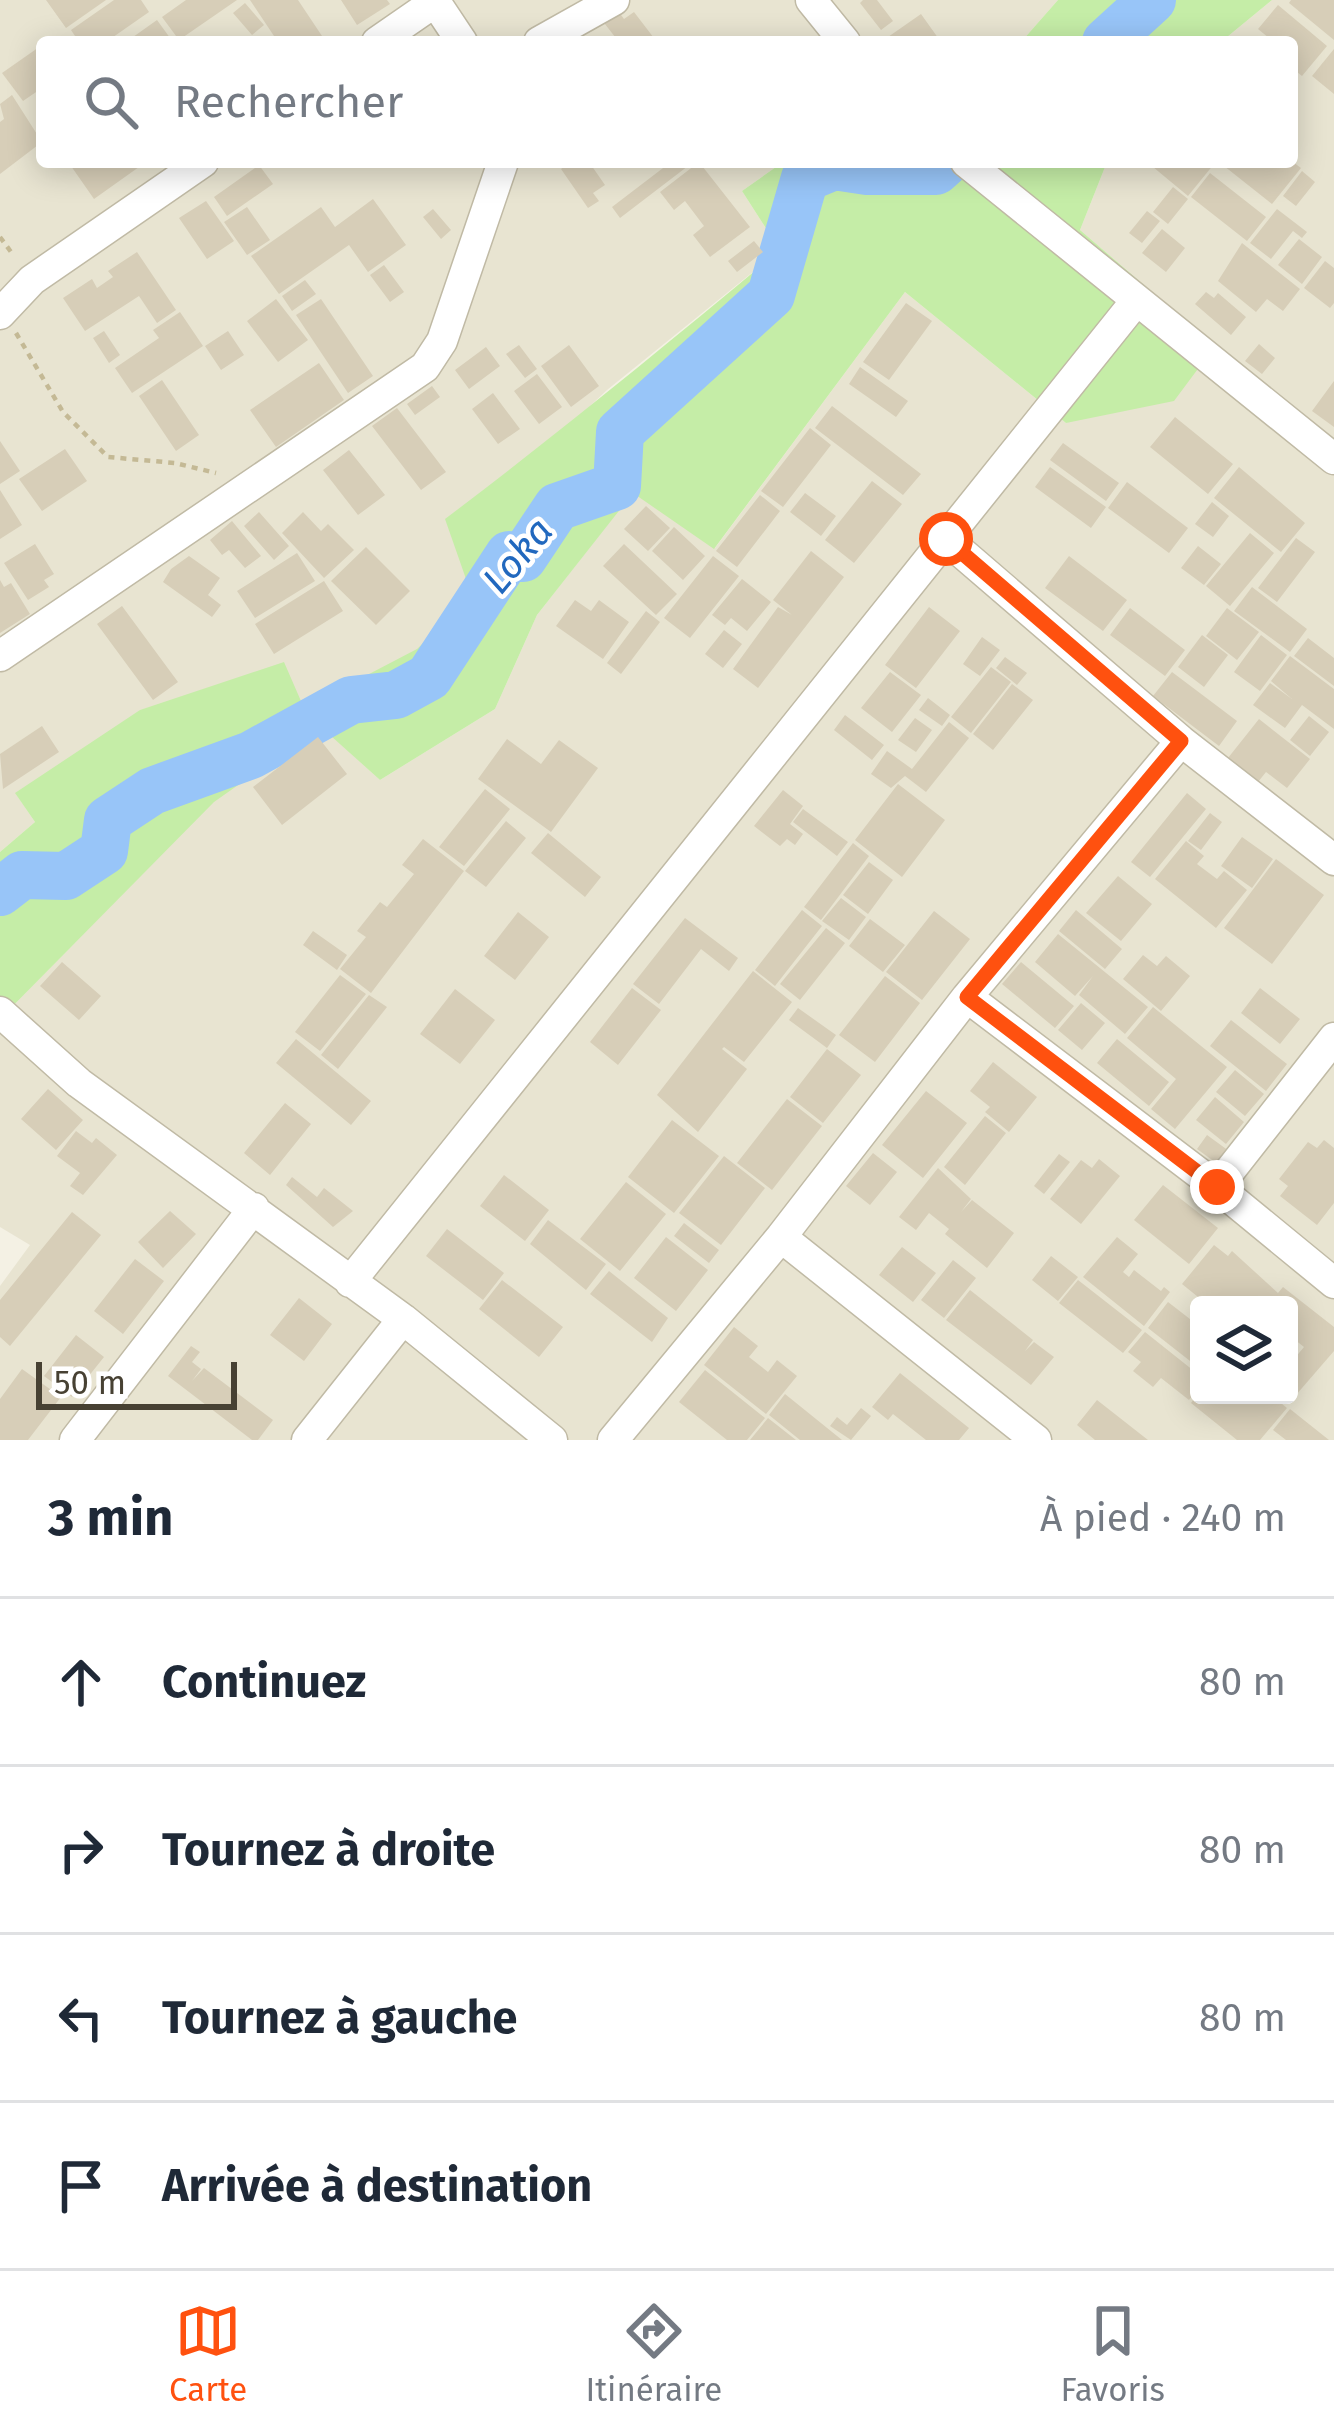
<!DOCTYPE html>
<html lang="fr">
<head>
<meta charset="utf-8">
<style>
	body { margin:0; font-family:"Fira Sans",sans-serif; background:#f2f2f3; color:#1f2937 }
	.controls { position:absolute; right:36px; bottom:36px; display:grid; overflow:hidden; border-radius:12px; box-shadow:0 6px 30px #0003 }
	.controls button { width:108px; height:108px; display:grid; place-items:center; padding:0; border:0; border-bottom:3px solid #e0e1e3; background:#fff; color:#1f2937; font:60px sans-serif }
	.scale { position:absolute; left:36px; bottom:30px; width:201px; box-sizing:border-box; padding-left:12px; border:6px solid #474133; border-top:0; font-size:33px; line-height:42px; white-space:nowrap; color:#474133; -webkit-text-stroke:9px #fff; paint-order:stroke }
	.stop { position:absolute; width:36px; height:36px; margin:-27px; border:9px solid #ff510f; border-radius:50%; background:#fff }
	.stop.end { background:#ff510f; border-color:#fff; box-shadow:0 3px 12px #0008 }
	.list { margin:0; padding:0; list-style:none }
	h2 { display:flex; justify-content:space-between; align-items:center; height:156px; margin:0; padding:0 48px; font-size:51px }
	h2 small { font-size:39px; font-weight:400; color:#747a83 }
	.list li { display:grid; grid-template-columns:78px 1fr auto; gap:36px; align-items:center; box-sizing:border-box; height:168px; padding:0 48px; border-top:3px solid #e0e1e3 }
	.list b { display:block; font-size:45px; white-space:nowrap }
	.list em { font-size:39px; font-style:normal; color:#747a83 }
	.icon { flex:none; width:66px; height:66px; fill:none; stroke:currentColor; stroke-width:2; stroke-linecap:round; stroke-linejoin:round }
	.map { position:relative; flex:none; width:1334px; height:1440px; overflow:hidden }
	.search { position:absolute; background:#fff; box-shadow:0 6px 30px #0003; left:36px; right:36px; top:36px; height:132px; display:flex; align-items:center; gap:30px; box-sizing:border-box; padding:0 42px; border-radius:12px; color:#747a83; font-size:45px }
	.sheet { height:828px; background:#fff }
	nav { display:flex; justify-content:space-around; align-items:center; box-sizing:border-box; height:168px; border-top:3px solid #e0e1e3; background:#fff; font-size:33px; color:#747a83 }
	nav a { display:grid; justify-items:center; gap:6px }
	nav .on { color:#ff510f }
	.map>svg:first-child { display:block }
	.residential { fill:#e8e4d1; fill-rule:evenodd }
	.green { fill:#c5eda7 }
	.lines { fill:none; stroke-linecap:round; stroke-linejoin:round }
	.river { stroke:#98c5f8; stroke-width:48 }
	.building { fill:#d7ceb8 }
	.minor-casing { stroke:#c0baa5; stroke-width:33 }
	.path { stroke:#c4b995; stroke-width:4.5; stroke-dasharray:6 6; stroke-linecap:butt }
	.minor { stroke:#fff; stroke-width:30 }
	.route { stroke:#ff510f; stroke-width:15 }
	.labels { text-anchor:middle; stroke-width:9; stroke-linejoin:round; paint-order:stroke }
	.water-label { font-size:39px; font-style:italic; fill:#2168be; stroke:#fff }
</style>
</head>
<body>
<div class="map">
<svg width="1334" height="1440" viewBox="0 0 1334 1440">
	<rect width="100%" height="100%" fill="#f4f1e4"/>
	<path class="residential" d="M0,0H1058L1021,42H42V162H783L742,191L780,250L607,390L571,424L472,596L417,650L304,708L16,794L35,822L0,852Z
		M1272,0H1334V1440H0V1286L30,1245L0,1227V1019L214,801L322,727L380,780L495,709L537,615L633,492L715,548L905,292L1066,423L1215,346L1080,230L1107,162H1292V42H1221ZM1199,1305H1289V1395H1199Z"/>
	<path class="green" d="M1058,0H1272L1221,42H1021Z
		M783,162H1107L1080,230L1215,346L1174,401L1066,423L905,292L714,549L633,493L537,615L495,709L380,780L321,727L214,802L0,1019V852L35,822L15,793L140,710L284,662L304,708L417,649L472,596L445,519C559,433 670,342 780,250L742,191Z"/>
	<g class="lines">
		<path class="river" d="M1106,42L1152,0
			M0,892L22,875L66,876L104,851L108,820L152,791L251,755L351,700L396,695L429,677L509,555L523,558L557,507L617,486L620,432L771,295L805,178L834,166L867,171H936L946,162"/>
	</g>
	<path class="building" d="M46,0H106L66,28Z
		M114,0H141L149,12L106,42H79L71,30Z
		M186,0H237L179,40L162,17Z
		M250,0H298L326,42H278Z
		M341,0H387L390,4L357,25Z
		M863,0H877L893,21L881,30L860,3Z
		M1291,0H1334V40L1289,3Z
		M245,3L264,25L252,35L233,13Z
		M1278,5L1327,46L1302,76L1292,68V42H1274L1258,29Z
		M616,8L624,19L634,12L657,42H619L601,19Z
		M921,14L941,42H891L888,37Z
		M157,20L173,42H126Z
		M42,45V88L23,101L2,73Z
		M1334,49V94L1312,76Z
		M12,95L42,142L0,174V122L4,119L0,104Z
		M77,162H146L94,199L71,166Z
		M571,162H589L605,185L593,193L599,201L588,208L561,169Z
		M664,162H685L688,166L620,218L612,207L667,165Z
		M699,162L750,227L710,257L693,235L704,226L685,201L674,210L660,192Z
		M1147,162H1211L1214,164L1188,196Z
		M1219,162H1293L1301,168L1272,204Z
		M259,165L273,184L227,216L214,197Z
		M1302,171L1315,182L1296,206L1283,196Z
		M1210,173L1266,217L1247,241L1191,197Z
		M1173,187L1188,199L1168,224L1153,212Z
		M373,199L406,245L368,272L349,245L279,294L251,256L321,207L335,227Z
		M206,201L234,241L207,259L179,218Z
		M247,207L270,240L247,255L224,222Z
		M433,209L451,230L441,239L423,217Z
		M1277,209L1307,232L1302,238L1293,231L1271,259L1250,243Z
		M1147,211L1160,221L1142,243L1129,233Z
		M1162,229L1185,248L1166,272L1142,253Z
		M1299,239L1322,257L1302,284L1278,265Z
		M754,241L763,252L737,272L728,261Z
		M1242,243L1300,289L1283,311L1267,299L1256,312L1218,281Z
		M137,252L176,310L157,323L139,296L85,331L63,298L92,279L97,288L113,277L108,271Z
		M1325,261L1334,268V303L1330,308L1304,288Z
		M384,265L404,292L390,302L370,275Z
		M305,280L316,294L292,311L282,296Z
		M1206,292L1214,298L1218,293L1246,317L1231,335L1195,304Z
		M276,299L308,340L278,362L247,321Z
		M321,299L373,376L348,393L296,315Z
		M906,303L932,321L889,380L863,362Z
		M180,312L203,346L132,393L115,368L159,338L153,330Z
		M104,331L120,355L109,363L93,338Z
		M228,331L244,355L221,370L205,346Z
		M1259,344L1275,358L1262,374L1245,361Z
		M519,345L537,369L525,378L506,354Z
		M569,345L599,386L571,407L541,366Z
		M486,347L500,366L469,389L455,370Z
		M319,363L344,400L276,447L250,410Z
		M860,367L908,401L896,417L849,384Z
		M537,374L562,407L539,424L514,391Z
		M162,380L199,435L176,451L139,396Z
		M1334,381V427L1312,411Z
		M432,386L440,397L415,415L407,404Z
		M493,393L520,429L498,444L472,409Z
		M832,406L921,474L903,495L815,428Z
		M397,408L446,472L421,490L372,426Z
		M1175,417L1233,464L1208,494L1150,447Z
		M810,428L831,445L783,507L761,491Z
		M0,441L20,471L0,484Z
		M1063,443L1119,483L1106,501L1050,460Z
		M65,449L87,481L42,511L19,479Z
		M349,450L385,495L358,515L323,470Z
		M1050,467L1106,507L1091,528L1035,487Z
		M1239,467L1305,523L1281,552L1214,498Z
		M872,481L902,504L854,563L825,540Z
		M1127,482L1188,528L1169,553L1108,508Z
		M0,490L22,525L0,539Z
		M805,493L836,516L821,536L790,512Z
		M760,495L780,511L737,567L716,551Z
		M1212,502L1229,516L1213,537L1195,524Z
		M646,506L670,528L648,551L624,529Z
		M259,512L289,546L274,560L244,526Z
		M303,512L321,531L328,524L354,550L324,578L282,533Z
		M232,521L261,556L245,568L229,550L222,555L210,540Z
		M674,527L705,556L683,580L652,551Z
		M1250,533L1274,553L1230,606L1206,586Z
		M1296,538L1315,552L1277,602L1258,588Z
		M35,544L54,574L44,580L49,587L28,600L4,563Z
		M624,544L677,594L656,615L603,566Z
		M1198,546L1221,564L1204,585L1181,568Z
		M366,547L410,591L376,625L331,581Z
		M811,551L844,577L758,688L733,669L778,607L792,615L773,600Z
		M297,553L315,581L255,618L237,591Z
		M189,556L220,578L208,595L221,605L212,617L163,582L171,569Z
		M713,556L739,576L690,638L664,618Z
		M1069,556L1127,600L1103,631L1045,588Z
		M742,579L771,602L747,631L731,618L725,625L712,615Z
		M0,580L4,587L11,583L30,614L0,633Z
		M324,581L343,611L274,654L255,624Z
		M1252,587L1307,629L1290,652L1234,611Z
		M575,600L591,611L599,600L629,622L603,659L556,626Z
		M122,606L178,682L153,700L97,624Z
		M929,607L960,631L916,688L885,665Z
		M1130,608L1185,650L1165,676L1110,635Z
		M1227,608L1259,632L1237,660L1206,636Z
		M646,611L660,622L621,674L607,663Z
		M724,630L742,644L723,668L705,654Z
		M1202,635L1228,655L1204,687L1178,667Z
		M1261,635L1287,655L1260,691L1234,672Z
		M982,637L1000,650L980,676L963,664Z
		M1308,638L1334,658V686L1294,656Z
		M1290,656L1334,689V729L1302,705L1285,728L1253,705L1270,683L1292,699L1271,681Z
		M1005,657L1027,673L1017,685L996,668Z
		M991,667L1011,682L971,733L951,717Z
		M890,672L921,695L892,732L861,708Z
		M1172,672L1237,721L1219,746L1153,696Z
		M1012,684L1033,700L993,750L973,734Z
		M928,698L950,715L942,726L919,710Z
		M845,715L884,745L872,760L834,730Z
		M1309,716L1329,732L1310,756L1290,740Z
		M915,718L932,730L916,752L898,740Z
		M1259,719L1310,759L1287,788L1266,772L1258,782L1228,758Z
		M949,722L969,738L926,792L905,776L891,788L871,774L887,751L912,769Z
		M42,726L59,752L3,789L0,754Z
		M318,737L347,774L282,825L253,787Z
		M507,739L541,764L559,740L598,768L551,832L478,779Z
		M898,784L945,820L902,877L855,840Z
		M485,789L510,809L464,866L439,847Z
		M783,790L803,806L790,824L803,834L795,845L787,839L780,846L754,826Z
		M1187,793L1206,809L1150,877L1131,862Z
		M803,809L848,842L837,856L793,822Z
		M1210,813L1222,822L1201,850L1188,841Z
		M506,821L526,838L486,887L465,871Z
		M548,833L601,877L585,897L531,853Z
		M1242,837L1273,859L1252,888L1221,866Z
		M423,839L464,871L371,993L340,969L366,937L357,931L380,902L387,907L414,874L402,865Z
		M1186,841L1204,856L1197,864L1217,879L1224,871L1247,890L1216,928L1155,879Z
		M853,843L869,856L821,920L804,907Z
		M1276,859L1324,895L1272,964L1224,928Z
		M869,862L893,880L868,914L843,895Z
		M1118,876L1152,904L1121,941L1086,913Z
		M841,898L866,917L849,940L822,921Z
		M802,910L822,926L775,986L755,970Z
		M1076,910L1122,949L1105,969L1059,931Z
		M934,911L970,939L922,1000L886,972Z
		M518,912L549,937L515,980L484,956Z
		M685,918L738,958L729,971L701,949L659,1004L633,984Z
		M870,919L905,945L883,972L849,946Z
		M826,928L845,943L800,1000L780,984Z
		M313,931L347,955L337,970L303,945Z
		M1058,934L1148,1007L1125,1034L1079,995L1093,976L1075,996L1035,962Z
		M1143,955L1157,966L1166,956L1190,976L1161,1011L1123,979Z
		M62,962L101,996L79,1020L40,986Z
		M1021,962L1074,1006L1055,1028L1002,984Z
		M753,971L792,1002L744,1062L724,1047L722,1049L747,1069L698,1132L657,1095Z
		M340,975L366,994L320,1051L295,1032Z
		M885,976L920,1003L875,1062L839,1035Z
		M632,988L661,1010L618,1065L590,1042Z
		M1260,988L1300,1019L1280,1044L1241,1013Z
		M455,989L495,1020L460,1064L420,1034Z
		M369,995L387,1007L338,1069L321,1055Z
		M1081,1003L1105,1023L1082,1050L1058,1030Z
		M1153,1007L1227,1067L1175,1129L1151,1109L1176,1079L1127,1038Z
		M798,1008L836,1035L827,1048L789,1020Z
		M1231,1020L1287,1064L1266,1091L1210,1046Z
		M296,1039L371,1101L351,1125L276,1063Z
		M1117,1039L1169,1082L1149,1106L1097,1063Z
		M827,1049L861,1075L823,1123L790,1097Z
		M993,1062L1037,1097L1009,1132L985,1112L990,1107L970,1091Z
		M1235,1070L1264,1094L1245,1116L1216,1092Z
		M48,1089L83,1120L56,1150L21,1119Z
		M926,1091L967,1123L923,1178L882,1145Z
		M1215,1097L1244,1122L1226,1144L1196,1120Z
		M787,1099L822,1126L772,1190L737,1163Z
		M285,1103L311,1124L270,1175L244,1153Z
		M985,1116L1006,1133L965,1185L944,1167Z
		M672,1120L719,1156L674,1213L628,1177Z
		M76,1131L92,1143L96,1138L117,1155L83,1195L70,1186L80,1173L57,1156Z
		M1207,1135L1229,1151L1219,1165L1197,1149Z
		M1324,1140L1334,1148V1203L1317,1225L1280,1196L1288,1186L1279,1179L1308,1142L1317,1148Z
		M873,1153L897,1172L870,1205L846,1186Z
		M1059,1154L1070,1162L1044,1194L1034,1186Z
		M724,1156L765,1188L721,1245L679,1213Z
		M1099,1159L1120,1176L1081,1224L1050,1199L1081,1160L1092,1168Z
		M938,1168L971,1199L961,1212L972,1200L1014,1233L987,1268L945,1234L949,1229L929,1213L916,1230L899,1217Z
		M504,1175L549,1210L525,1241L480,1206Z
		M292,1177L317,1197L324,1188L353,1211L333,1227L286,1185Z
		M626,1182L666,1214L620,1271L580,1239Z
		M1163,1185L1218,1228L1189,1264L1134,1220Z
		M170,1211L196,1234L163,1268L138,1242Z
		M72,1212L101,1235L10,1346L0,1337V1300Z
		M548,1220L606,1264L586,1290L530,1244Z
		M684,1223L719,1250L709,1263L674,1236Z
		M447,1229L504,1273L483,1300L426,1256Z
		M666,1237L708,1270L676,1311L634,1278Z
		M1117,1237L1138,1254L1123,1272L1129,1277L1134,1270L1161,1291L1164,1287L1170,1292L1144,1326L1083,1277Z
		M1214,1245L1228,1256L1232,1251L1278,1293L1283,1287L1334,1327V1351L1296,1395L1289,1389V1365L1304,1347L1289,1335V1305H1208L1182,1284Z
		M902,1247L936,1273L913,1302L879,1275Z
		M1051,1256L1078,1277L1058,1301L1032,1280Z
		M135,1259L164,1281L123,1334L94,1311Z
		M953,1260L976,1278L944,1318L921,1300Z
		M609,1271L668,1318L652,1342L590,1294Z
		M502,1280L563,1327L539,1357L479,1309Z
		M1078,1280L1142,1330L1123,1353L1059,1303Z
		M970,1290L1033,1340L1025,1351L1034,1342L1054,1357L1031,1385L946,1320Z
		M299,1298L332,1324L304,1361L270,1335Z
		M1168,1302L1199,1326V1368L1148,1328Z
		M734,1327L758,1346L749,1357L768,1372L777,1360L797,1376L766,1414L704,1365Z
		M1145,1332L1199,1375V1387L1189,1400L1161,1378L1153,1387L1133,1371L1141,1362L1128,1352Z
		M76,1335L104,1357L72,1397L44,1376Z
		M191,1346L200,1352L192,1362L201,1369L192,1381L204,1368L273,1420L258,1440H252L168,1376Z
		M22,1369L61,1397L28,1440H0V1399Z
		M705,1370L765,1418L747,1440H727L679,1402Z
		M900,1373L969,1428L959,1440H926L893,1414L888,1420L872,1407Z
		M785,1394L842,1440H800L769,1415Z
		M1197,1395H1271L1287,1408L1260,1440H1237L1191,1403Z
		M1097,1400L1148,1440H1095L1077,1425Z
		M861,1408L871,1416L851,1440L830,1426L837,1417L847,1425Z
		M1290,1409L1329,1440H1286L1273,1430Z
		M768,1418L796,1440H750Z"/>
	<g class="lines">
		<g class="minor-casing">
			<path id="minor" d="M434,0L462,42
				M811,0L845,42
				M377,42L435,2
				M539,42L614,0
				M966,162L1334,459
				M0,314L32,280L203,162
				M946,539L1181,741L1334,860
				M0,656L425,367L442,341L503,162
				M967,997L1217,1187L1334,1283
				M0,1012L79,1083L403,1319L552,1440
				M1217,1187L1334,1038
				M781,1237L1036,1440
				M350,1282L1136,301
				M75,1440L254,1208
				M307,1440L403,1319
				M613,1440L781,1237L967,997L1181,741"/>
		</g>
		<path class="path" d="M0,237L14,256
			M16,333L63,412L108,457L175,463L216,473"/>
		<use href="#minor" class="minor"/>
	</g>
	<g class="lines">
		<path class="route" d="M946,539L1181,741L967,997L1217,1187"/>
	</g>
	<g class="labels">
		<g class="water-label">
			<text transform="translate(517 555) rotate(-50)" y="14">Loka</text>
		</g>
	</g>
</svg>
<div class="controls">
<button><svg class="icon" aria-label="layers" viewBox="0 0 24 24"><path d="M12 4l9 5-9 5-9-5zM3 14l9 5 9-5"/></svg></button>
</div>
<div class="scale">50 m</div>
<div class="stop" style="left:946px;top:539px"></div>
<div class="stop end" style="left:1217px;top:1187px"></div>
<div class="search"><svg class="icon" aria-label="search" viewBox="0 0 24 24"><circle cx="10" cy="10" r="6"/><path d="M15 15l6 6"/></svg>Rechercher</div>
</div>
<section class="sheet">
<h2>3 min<small>À pied · 240 m</small></h2>
<ul class="list">
<li><svg class="icon" aria-label="ahead" viewBox="0 0 24 24"><path d="M12 20V5M6 11l6-6 6 6"/></svg><div><b>Continuez</b></div><em>80 m</em></li>
<li><svg class="icon" aria-label="right" viewBox="0 0 24 24"><path d="M7 20v-9h11M14 6l5 5-5 5"/></svg><div><b>Tournez à droite</b></div><em>80 m</em></li>
<li><svg class="icon" aria-label="left" viewBox="0 0 24 24"><path d="M17 20v-9H6M10 6l-5 5 5 5"/></svg><div><b>Tournez à gauche</b></div><em>80 m</em></li>
<li><svg class="icon" aria-label="arrive" viewBox="0 0 24 24"><path d="M6 21V4h12l-3 4 3 4H6"/></svg><div><b>Arrivée à destination</b></div></li>
</ul>
</section>
<nav>
<a class="on"><svg class="icon" aria-label="map" viewBox="0 0 24 24"><path d="M3 6l6-2 6 2 6-2v14l-6 2-6-2-6 2zM9 4v14M15 6v14"/></svg>Carte</a>
<a><svg class="icon" aria-label="directions" viewBox="0 0 24 24"><path d="M12 3l9 9-9 9-9-9zM9 14v-3h6M13 9l2 2-2 2"/></svg>Itinéraire</a>
<a><svg class="icon" aria-label="saved" viewBox="0 0 24 24"><path d="M7 4h10v16l-5-4-5 4z"/></svg>Favoris</a>
</nav>
</body>
</html>
